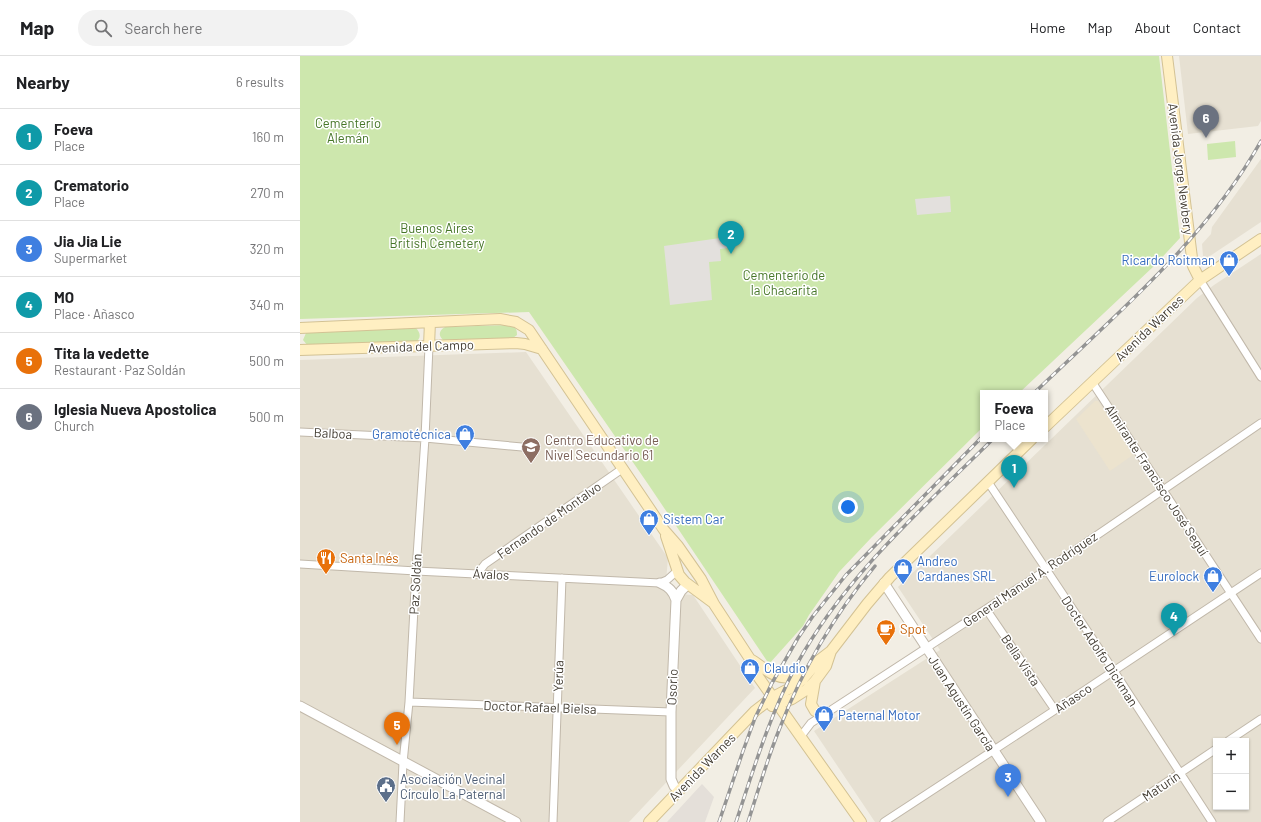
<!DOCTYPE html>
<html lang="en">
<head>
<meta charset="utf-8">
<style>
	body { margin:0; font-family:Barlow,sans-serif; background:#f2f2f2; color:#202124 }
	.controls { position:absolute; right:12px; bottom:12px; display:grid; overflow:hidden; border-radius:0px; box-shadow:0 1px 3px #0004 }
	.controls button { width:36px; height:36px; display:grid; place-items:center; padding:0; border:0; border-bottom:1px solid #e0e0e0; background:#fff; color:#202124; font:20px sans-serif }
	.you { position:absolute; left:548px; top:451px; width:14px; height:14px; margin:-10px; border:3px solid #fff; border-radius:50%; background:#1a73e8; box-shadow:0 0 0 6px #1a73e833 }
	.badge { display:grid; place-items:center; width:26px; height:26px; border-radius:50%; background:#7c3aed; color:#fff; font-size:13px; font-weight:700 }
	.pin { position:absolute; translate:-50% -33px; filter:drop-shadow(0 1px 2px #0008) }
	.pin::after { content:''; position:absolute; top:21px; width:14px; height:12px; background:inherit; clip-path:polygon(0 0,100% 0,50% 100%) }
	.popup { position:absolute; left:680px; top:334px; width:68px; height:52px; box-sizing:border-box; display:grid; place-content:center; border-radius:0px; background:#fff; filter:drop-shadow(0 1px 3px #0005); font-size:13px; white-space:nowrap; color:#757577 }
	.popup b { font-size:15px; color:#202124 }
	.popup::after { content:''; position:absolute; left:50%; top:100%; margin-left:-8px; border:8px solid transparent; border-top-color:#fff }
	.list { margin:0; padding:0; list-style:none }
	h2 { display:flex; justify-content:space-between; align-items:center; height:52px; margin:0; padding:0 16px; font-size:17px }
	h2 small { font-size:13px; font-weight:400; color:#757577 }
	.list li { display:grid; grid-template-columns:26px 1fr auto; gap:12px; align-items:center; box-sizing:border-box; height:56px; padding:0 16px; border-top:1px solid #e0e0e0 }
	.list b { display:block; font-size:15px; white-space:nowrap }
	.list p { margin:0; font-size:13px; white-space:nowrap; color:#757577 }
	.list em { font-size:13px; font-style:normal; color:#757577 }
	.icon { flex:none; width:22px; height:22px; fill:none; stroke:currentColor; stroke-width:2; stroke-linecap:round; stroke-linejoin:round }
	.map { position:relative; flex:none; width:961px; height:766px; overflow:hidden }
	header { display:flex; align-items:center; gap:24px; box-sizing:border-box; height:56px; padding:0 20px; background:#fff; border-bottom:1px solid #e0e0e0 }
	header strong { font-size:19px }
	nav { display:flex; gap:22px; margin-inline-start:auto; font-size:14px }
	.search { width:280px; height:36px; background:#f2f2f2; display:flex; align-items:center; gap:10px; box-sizing:border-box; padding:0 14px; border-radius:22px; color:#757577; font-size:15px }
	main { display:flex }
	aside { flex:1; background:#fff }
	.map>svg:first-child { display:block }
	.residential { fill:#e6e0d2; fill-rule:evenodd }
	.industrial { fill:#e4dfd9 }
	.education { fill:#ece3ce }
	.green { fill:#cde7ad }
	.parking { fill:#e3e0dd }
	.lines { fill:none; stroke-linecap:round; stroke-linejoin:round }
	.minor-casing { stroke:#c1b8aa; stroke-width:9 }
	.tertiary-casing { stroke:#c1b8aa; stroke-width:11 }
	.secondary-casing { stroke:#d3c294; stroke-width:12 }
	.minor { stroke:#fff; stroke-width:7 }
	.tertiary { stroke:#fff; stroke-width:9 }
	.secondary { stroke:#ffefc2; stroke-width:10 }
	.rail-casing { stroke:#949494; stroke-width:3.5 }
	.rail { stroke:#fff; stroke-width:2; stroke-dasharray:6; stroke-linecap:butt }
	.labels { text-anchor:middle; stroke-width:3; stroke-linejoin:round; paint-order:stroke }
	.park-label { font-size:13px; fill:#467628; stroke:#fff }
	.street-label { font-size:13px; fill:#443e34; stroke:#fff }
	.shop-label { font-size:13px; fill:#366cbe; stroke:#fff; text-anchor:start }
	.education-label { font-size:13px; fill:#785e54; stroke:#fff; text-anchor:start }
	.food-label { font-size:13px; fill:#c56008; stroke:#fff; text-anchor:start }
	.service-label { font-size:13px; fill:#4e5e75; stroke:#fff; text-anchor:start }
</style>
</head>
<body>
<header>
<strong>Map</strong>
<div class="search"><svg class="icon" aria-label="search" viewBox="0 0 24 24"><circle cx="10" cy="10" r="6"/><path d="M15 15l6 6"/></svg>Search here</div>
<nav><a>Home</a><a>Map</a><a>About</a><a>Contact</a></nav>
</header>
<main>
<aside>
<h2>Nearby<small>6 results</small></h2>
<ul class="list">
<li><span class="badge" style="background:#0f9aa8">1</span><div><b>Foeva</b><p>Place</p></div><em>160 m</em></li>
<li><span class="badge" style="background:#0f9aa8">2</span><div><b>Crematorio</b><p>Place</p></div><em>270 m</em></li>
<li><span class="badge" style="background:#3f7fe0">3</span><div><b>Jia Jia Lie</b><p>Supermarket</p></div><em>320 m</em></li>
<li><span class="badge" style="background:#0f9aa8">4</span><div><b>MO</b><p>Place · Añasco</p></div><em>340 m</em></li>
<li><span class="badge" style="background:#e8710a">5</span><div><b>Tita la vedette</b><p>Restaurant · Paz Soldán</p></div><em>500 m</em></li>
<li><span class="badge" style="background:#6b7280">6</span><div><b>Iglesia Nueva Apostolica</b><p>Church</p></div><em>500 m</em></li>
</ul>
</aside>
<div class="map">
<svg width="961" height="766" viewBox="0 0 961 766">
	<rect width="100%" height="100%" fill="#f2eee4"/>
	<path class="residential" d="M879,0H961V65L958,70L888,78Z
		M961,103V166L907,202L903,200L902,188L911,178L912,171Z
		M961,198V766H575L514,675L640,594L598,531L897,242L914,229ZM916,685H946V751H916Z
		M226,296L368,502L365,537L393,539L455,632L329,766H0V304Z"/>
	<path class="industrial" d="M402,728L414,741L405,766H367Z"/>
	<path class="education" d="M795,345H798L833,399L810,415L776,363Z"/>
	<path class="green" d="M0,0H859L880,182L854,210L719,337H683V371L571,482L539,516L509,559L503,570L469,608L348,428L229,256L0,263Z
		M935,85L936,101L908,104L907,88Z
		M211,269C216,272 217,273 217,279L213,282L145,285C138,281 138,275 145,271Z
		M115,271C120,276 122,281 116,286L8,290L3,284L6,277Z"/>
	<path class="parking" d="M650,140L651,156L617,159L615,143Z
		M427,181L428,192L420,193L421,205L409,206L412,244L370,249L364,190Z"/>
	<g class="lines">
		<g class="minor-casing">
			<path id="minor" d="M900,224L961,321
				M792,326L961,583
				M0,376L125,382L233,392
				M688,426L814,615L912,766
				M0,508L116,515L360,527L367,524L377,515
				M178,517L185,508L322,413
				M686,553L755,654
				M109,646L371,656
				M501,680L511,667L525,658L746,514L961,367
				M928,685L961,663
				M100,766L103,707L109,646L116,515L125,382L129,290
				M253,766L262,522
				M584,766L755,654L961,517
				M807,766L916,693"/>
		</g>
		<g class="tertiary-casing">
			<path id="tertiary" d="M360,527C369,531 373,535 376,544
				M584,527L741,766
				M0,650L216,766
				M379,735L374,730L371,723V656L376,544L381,535L388,528"/>
		</g>
		<g class="secondary-casing">
			<path id="secondary" d="M867,0L893,210L900,224
				M0,272L200,263L216,266L229,274L364,474L378,490L401,523L414,548L450,603L452,612L561,766
				M129,290L130,266
				M0,294L216,287L225,288L242,293
				M745,371L900,224L961,183
				M366,480L379,519L385,526L412,546
				M450,603C456,606 460,610 466,614C480,624 491,623 506,618
				M515,625L511,648L515,655L525,658
				M472,650L492,643L506,634L515,625L526,610L531,595
				M349,766L455,655L473,641L496,629L502,624L518,605L531,595L567,548L590,521L732,383"/>
		</g>
		<use href="#minor" class="minor"/>
		<use href="#tertiary" class="tertiary"/>
		<use href="#secondary" class="secondary"/>
		<g class="rail-casing">
			<path id="rail" d="M734,337C816,258 905,185 961,85
				M419,766L443,695L455,662L472,627L498,582L513,560L546,519L683,380
				M436,766C454,712 470,658 497,608C545,520 623,452 693,383
				M448,766C458,735 467,704 479,674C502,614 534,559 575,510"/>
		</g>
		<use href="#rail" class="rail"/>
	</g>
	<defs>
		<g id="shop-pin" transform="scale(1)"><path d="M0 17L-7.5 6A9.5 9.5 0 1 1 7.5 6Z" fill="#3f7fe0" stroke="#fff"/><path d="M-5-2.5h2.3a2.7 3.5 0 0 1 5.4 0H5L5.5 6h-11ZM-1.5-2.5h3a1.5 2.3 0 0 0-3 0Z" fill="#fff"/></g>
		<g id="school-pin" transform="scale(1)"><path d="M0 17L-7.5 6A9.5 9.5 0 1 1 7.5 6Z" fill="#8d6e63" stroke="#fff"/><path d="M0-5L7-2L0 1L-7-2ZM-4 1L0 2.5L4 1V4Q0 6-4 4Z" fill="#fff"/></g>
		<g id="restaurant-pin" transform="scale(1)"><path d="M0 17L-7.5 6A9.5 9.5 0 1 1 7.5 6Z" fill="#e8710a" stroke="#fff"/><path d="M-5-6h1v4h1v-4h1v4h1v-4h1v5L-1.5 .5V6h-2V.5L-5-1ZM5-6V6H3V1.5H1.5Q1.5-4 5-6Z" fill="#fff"/></g>
		<g id="cafe-pin" transform="scale(1)"><path d="M0 17L-7.5 6A9.5 9.5 0 1 1 7.5 6Z" fill="#e8710a" stroke="#fff"/><path d="M-5.5-4.5H6V0H3Q3 3.5 0 3.5H-2.5Q-5.5 3.5-5.5 0ZM3-3.2v2h1.7v-2ZM-6 4.5H4V6H-6Z" fill="#fff"/></g>
		<g id="civic-pin" transform="scale(1)"><path d="M0 17L-7.5 6A9.5 9.5 0 1 1 7.5 6Z" fill="#5c6f8a" stroke="#fff"/><path d="M-.6-6.5H3V-4.5H.6V-3L4-1V1h2V6H-6V1h2V-1L-.6-3ZM-1.2 2.5V6h2.4V2.5Z" fill="#fff"/></g>
	</defs>
	<g fill-rule="evenodd">
		<use href="#shop-pin" x="929" y="204"/>
		<use href="#shop-pin" x="165" y="378"/>
		<use href="#school-pin" x="231" y="391"/>
		<use href="#shop-pin" x="349" y="463"/>
		<use href="#restaurant-pin" x="26" y="502"/>
		<use href="#shop-pin" x="603" y="512"/>
		<use href="#shop-pin" x="913" y="520"/>
		<use href="#cafe-pin" x="586" y="573"/>
		<use href="#shop-pin" x="450" y="612"/>
		<use href="#shop-pin" x="524" y="659"/>
		<use href="#civic-pin" x="86" y="730"/>
	</g>
	<g class="labels">
		<g class="park-label">
			<text x="48" y="72">Cementerio<tspan x="48" dy="15">Alemán</tspan></text>
			<text x="137" y="177">Buenos Aires<tspan x="137" dy="15">British Cemetery</tspan></text>
			<text x="484" y="224">Cementerio de<tspan x="484" dy="15">la Chacarita</tspan></text>
		</g>
		<g class="street-label">
			<text transform="translate(881 113) rotate(83)" y="5">Avenida Jorge Newbery</text>
			<text transform="translate(849 272) rotate(-44)" y="5">Avenida Warnes</text>
			<text transform="translate(121 290) rotate(-2)" y="5">Avenida del Campo</text>
			<text transform="translate(33 377) rotate(3)" y="5">Balboa</text>
			<text transform="translate(857 424) rotate(57)" y="5">Almirante Francisco José Seguí</text>
			<text transform="translate(249 464) rotate(-35)" y="5">Fernando de Montalvo</text>
			<text transform="translate(191 518) rotate(3)" y="5">Ávalos</text>
			<text transform="translate(730 523) rotate(-34)" y="5">General Manuel A. Rodríguez</text>
			<text transform="translate(115 528) rotate(-87)" y="5">Paz Soldán</text>
			<text transform="translate(800 595) rotate(57)" y="5">Doctor Adolfo Dickman</text>
			<text transform="translate(721 604) rotate(56)" y="5">Bella Vista</text>
			<text transform="translate(258 620) rotate(-88)" y="5">Yerúa</text>
			<text transform="translate(372 631) rotate(-88)" y="5">Osorio</text>
			<text transform="translate(773 642) rotate(-34)" y="5">Añasco</text>
			<text transform="translate(662 647) rotate(57)" y="5">Juan Agustín García</text>
			<text transform="translate(240 651) rotate(2)" y="5">Doctor Rafael Bielsa</text>
			<text transform="translate(402 711) rotate(-46)" y="5">Avenida Warnes</text>
			<text transform="translate(861 730) rotate(-34)" y="5">Maturín</text>
		</g>
		<g class="shop-label">
			<text x="915" y="209" text-anchor="end">Ricardo Roitman</text>
			<text x="151" y="383" text-anchor="end">Gramotécnica</text>
			<text x="363" y="468">Sistem Car</text>
			<text x="617" y="510">Andreo<tspan x="617" dy="15">Cardanes SRL</tspan></text>
			<text x="899" y="525" text-anchor="end">Eurolock</text>
			<text x="464" y="617">Claudio</text>
			<text x="538" y="664">Paternal Motor</text>
		</g>
		<g class="education-label">
			<text x="245" y="389">Centro Educativo de<tspan x="245" dy="15">Nivel Secundario 61</tspan></text>
		</g>
		<g class="food-label">
			<text x="40" y="507">Santa Inés</text>
			<text x="600" y="578">Spot</text>
		</g>
		<g class="service-label">
			<text x="100" y="728">Asociación Vecinal<tspan x="100" dy="15">Círculo La Paternal</tspan></text>
		</g>
	</g>
</svg>
<div class="controls">
<button>+</button>
<button>−</button>
</div>
<div class="you"></div>
<div class="pin badge" style="left:714px;top:432px;background:#0f9aa8">1</div>
<div class="popup"><b>Foeva</b>Place</div>
<div class="pin badge" style="left:431px;top:198px;background:#0f9aa8">2</div>
<div class="pin badge" style="left:708px;top:741px;background:#3f7fe0">3</div>
<div class="pin badge" style="left:874px;top:580px;background:#0f9aa8">4</div>
<div class="pin badge" style="left:97px;top:689px;background:#e8710a">5</div>
<div class="pin badge" style="left:906px;top:82px;background:#6b7280">6</div>
</div>
</main>
</body>
</html>
